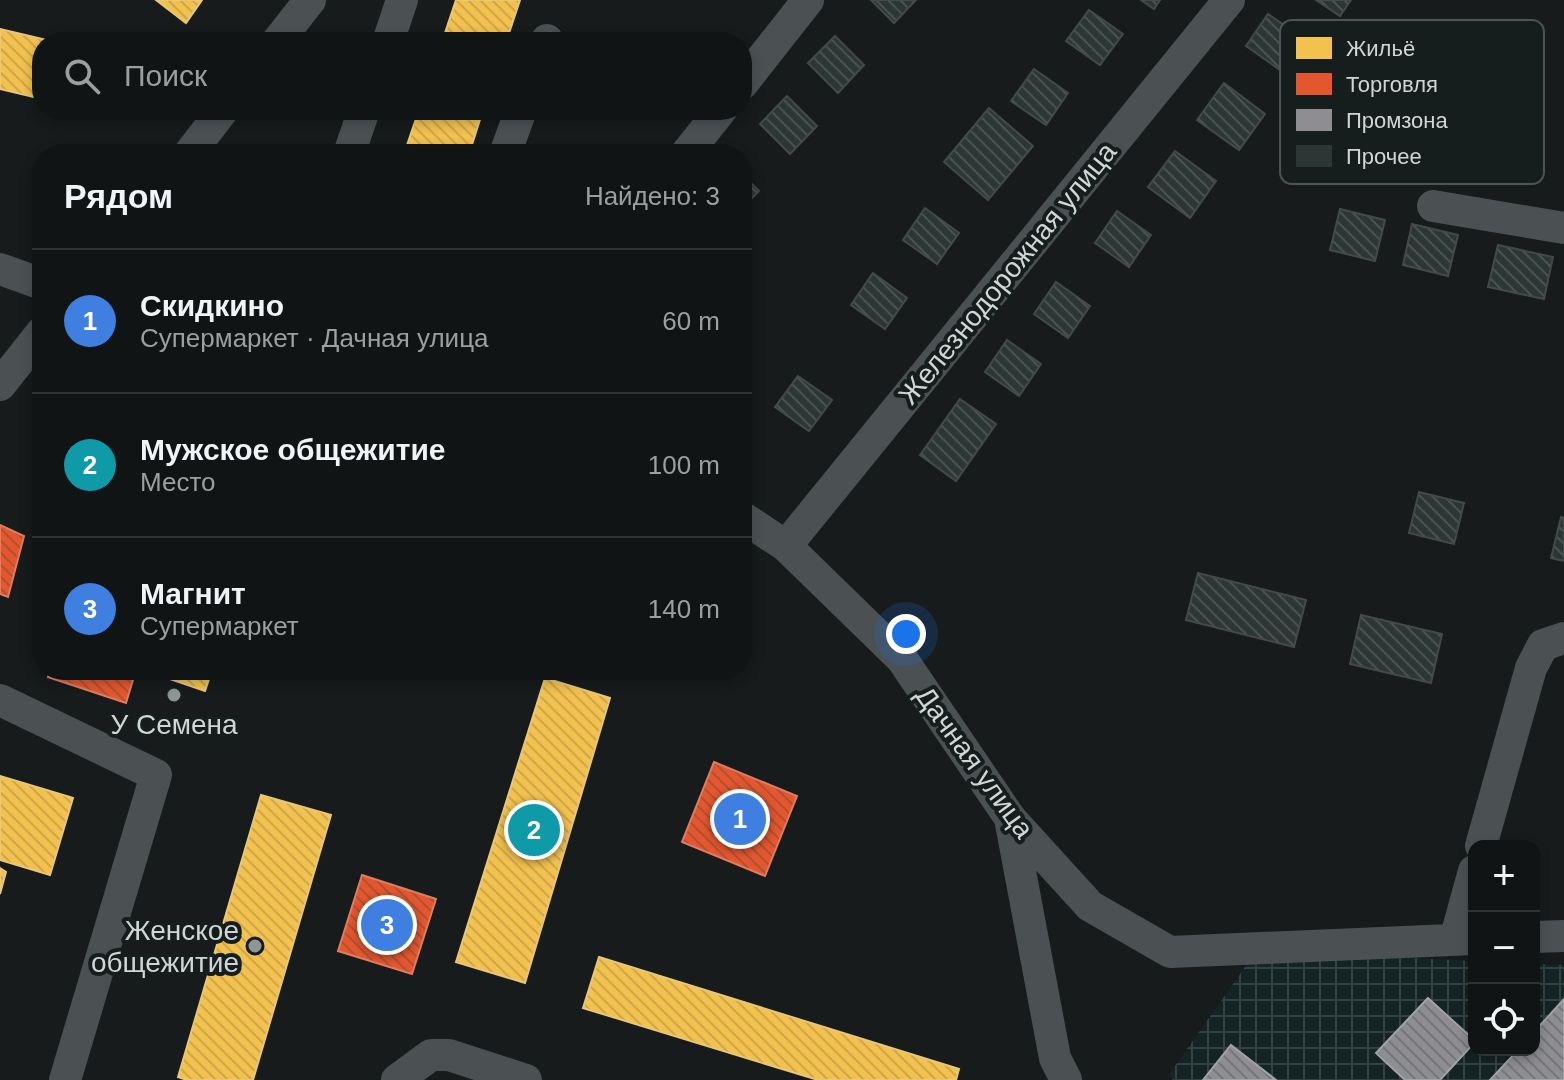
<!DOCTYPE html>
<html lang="ru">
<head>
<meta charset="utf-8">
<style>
	body { margin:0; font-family:Arial,sans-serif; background:#1a1d1d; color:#f1f3f6 }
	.controls { position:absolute; right:24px; bottom:24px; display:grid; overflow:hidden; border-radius:16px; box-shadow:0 4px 12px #0003 }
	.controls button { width:72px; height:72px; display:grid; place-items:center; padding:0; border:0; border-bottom:2px solid #303334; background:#111414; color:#f1f3f6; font:40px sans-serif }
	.you { position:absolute; left:906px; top:634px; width:28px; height:28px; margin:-20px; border:6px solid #fff; border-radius:50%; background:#1a73e8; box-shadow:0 0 0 12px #1a73e833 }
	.badge { display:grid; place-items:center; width:52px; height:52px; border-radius:50%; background:#b45309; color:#fff; font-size:26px; font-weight:700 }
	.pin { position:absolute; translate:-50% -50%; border:4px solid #fff; box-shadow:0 2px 8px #0006 }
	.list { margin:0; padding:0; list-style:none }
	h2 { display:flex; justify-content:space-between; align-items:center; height:104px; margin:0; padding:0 32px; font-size:34px }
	h2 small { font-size:26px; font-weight:400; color:#9c9ea0 }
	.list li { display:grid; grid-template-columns:52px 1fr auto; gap:24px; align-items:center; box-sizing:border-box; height:144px; padding:0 32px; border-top:2px solid #303334 }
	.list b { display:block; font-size:30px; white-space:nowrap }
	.list p { margin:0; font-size:26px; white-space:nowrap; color:#9c9ea0 }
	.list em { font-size:26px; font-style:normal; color:#9c9ea0 }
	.icon { flex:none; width:44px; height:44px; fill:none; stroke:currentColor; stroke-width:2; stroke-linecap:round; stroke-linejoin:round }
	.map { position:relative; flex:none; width:1564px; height:1080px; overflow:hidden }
	.search { position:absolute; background:#111414; box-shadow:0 4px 12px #0003; left:32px; top:32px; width:720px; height:88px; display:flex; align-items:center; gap:20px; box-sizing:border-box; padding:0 28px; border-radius:32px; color:#9c9ea0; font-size:30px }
	.panel { position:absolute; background:#111414; box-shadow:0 4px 12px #0003; left:32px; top:144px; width:720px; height:536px; border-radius:32px }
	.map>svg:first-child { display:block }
	.industrial { fill:url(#industrial-grid) }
	.homes { fill:url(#homes-back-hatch); stroke:#e8c776; stroke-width:2 }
	.shops { fill:url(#shops-back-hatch); stroke:#de7d60; stroke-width:2 }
	.industry { fill:url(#industry-back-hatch); stroke:#a1a3a6; stroke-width:2 }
	.building { fill:url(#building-back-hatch); stroke:#454949; stroke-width:2 }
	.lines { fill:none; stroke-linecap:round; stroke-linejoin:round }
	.minor { stroke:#4b5153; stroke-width:32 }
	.poi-dot { fill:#8f9494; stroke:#151d1d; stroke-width:3 }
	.labels { text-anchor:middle; stroke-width:8; stroke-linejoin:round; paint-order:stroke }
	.street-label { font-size:28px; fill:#d0d5d5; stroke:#151d1d }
	.poi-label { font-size:28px; fill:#d0d5d5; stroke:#151d1d }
	.key { fill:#151d1d; stroke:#4d5454; stroke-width:2 }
	.key-label { font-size:22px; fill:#d0d5d5 }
</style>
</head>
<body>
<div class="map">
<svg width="1564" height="1080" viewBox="0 0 1564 1080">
	<defs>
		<pattern id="industrial-grid" width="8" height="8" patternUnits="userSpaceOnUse" patternTransform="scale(2)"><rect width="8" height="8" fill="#142324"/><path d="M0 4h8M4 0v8" fill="none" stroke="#354243"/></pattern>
		<pattern id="homes-back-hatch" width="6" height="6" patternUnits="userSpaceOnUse" patternTransform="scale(2)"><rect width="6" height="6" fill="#f2c14e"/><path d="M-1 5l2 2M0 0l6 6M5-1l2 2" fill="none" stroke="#cea74b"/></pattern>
		<pattern id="shops-back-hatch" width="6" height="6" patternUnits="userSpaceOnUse" patternTransform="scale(2)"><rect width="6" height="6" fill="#e4572e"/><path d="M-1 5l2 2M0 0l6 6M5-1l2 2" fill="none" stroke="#b25033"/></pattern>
		<pattern id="industry-back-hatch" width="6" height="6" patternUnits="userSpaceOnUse" patternTransform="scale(2)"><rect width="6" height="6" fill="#8d8d92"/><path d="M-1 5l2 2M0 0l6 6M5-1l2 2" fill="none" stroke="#757679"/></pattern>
		<pattern id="building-back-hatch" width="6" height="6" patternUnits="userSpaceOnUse" patternTransform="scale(2)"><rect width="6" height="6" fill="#2c3635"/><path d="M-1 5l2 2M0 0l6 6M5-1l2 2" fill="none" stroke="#4a5251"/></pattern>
	</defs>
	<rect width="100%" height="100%" fill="#171b1b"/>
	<path class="industrial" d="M1257,950L1474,961V1050H1534V964L1564,965V1080H1173L1168,1076Z"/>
	<path class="homes" d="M156,0H202L186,23Z
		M456,0H520L506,42H442Z
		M0,29L55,42H42V99L0,89Z
		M91,110H126L124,118Z
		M419,110H483L469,154H404Z
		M157,670H212L205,691L155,674Z
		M545,678L610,698L525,983L456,962Z
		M0,776L73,798L50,875L0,860Z
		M261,795L331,815L253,1080H187L178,1077Z
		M0,868L6,872L0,894Z
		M599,957L959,1069L956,1080H818L583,1008Z"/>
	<path class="shops" d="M0,525L24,536L8,597L0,594Z
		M50,670H136L126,703L48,677Z
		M714,762L797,796L765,876L682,842Z
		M362,875L436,899L412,974L338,951Z"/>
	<path class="industry" d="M1428,998L1474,1040V1043L1440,1080H1405L1376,1053Z
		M1564,999V1080H1490L1518,1050H1534V1032Z
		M1231,1045L1276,1080H1203Z"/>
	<path class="building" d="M871,0H916L894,23Z
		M1141,0H1160L1154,9Z
		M1316,0H1351L1340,16Z
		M1089,10L1123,34L1100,65L1066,41Z
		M1268,14L1303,38L1280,70L1246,46Z
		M835,36L864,65L838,93L808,63Z
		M1034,69L1068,93L1046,125L1011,101Z
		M1224,83L1265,114L1239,150L1197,120Z
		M787,96L817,126L790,154L760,124Z
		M989,108L1033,146L988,200L944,162Z
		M1175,151L1216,181L1190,218L1148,187Z
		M742,174L759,191L742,208Z
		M925,208L959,233L937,264L903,240Z
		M1340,209L1385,220L1375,261L1330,250Z
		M1117,211L1151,235L1129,267L1095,243Z
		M1412,224L1458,235L1448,276L1403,265Z
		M1498,245L1553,257L1544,299L1488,287Z
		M873,273L907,298L885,329L851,305Z
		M1056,282L1090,306L1068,338L1034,314Z
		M1007,340L1041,364L1019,396L985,372Z
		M798,376L832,400L809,431L775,407Z
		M960,399L996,424L956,481L920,455Z
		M1419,492L1464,503L1454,544L1409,533Z
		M1561,517L1564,518V561L1551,558Z
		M1198,573L1306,600L1294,647L1186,620Z
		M1361,615L1442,634L1431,683L1350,664Z"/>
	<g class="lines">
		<path class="minor" d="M277,42L310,0
			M388,42L402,0
			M546,42L547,40
			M742,84L808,0
			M189,154L223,110
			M349,154L364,110
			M505,154L521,110
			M686,154L721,110
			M1433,206L1564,228
			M0,269L42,284
			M0,385L42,332
			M742,517L786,546L902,659L1010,818L1090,906L1170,952L1474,939
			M786,546L1229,0
			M0,700L156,775L65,1080
			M1010,818L1055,1058L1066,1080
			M1481,846L1531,668L1543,645L1564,638
			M1534,937L1564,936
			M1455,940L1474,871
			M397,1080L431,1055H449L526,1080"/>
	</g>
	<g class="poi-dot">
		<circle cx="174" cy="695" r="8"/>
		<circle cx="255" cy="946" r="8"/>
	</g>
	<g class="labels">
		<g class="street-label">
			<text transform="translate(1007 273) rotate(-51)" y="10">Железнодорожная улица</text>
			<text transform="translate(975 762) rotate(54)" y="10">Дачная улица</text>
		</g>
		<g class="poi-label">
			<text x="174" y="734">У Семена</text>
			<text x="239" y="940" text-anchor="end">Женское<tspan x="239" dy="32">общежитие</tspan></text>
		</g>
	</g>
	<rect x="1280" y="20" width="264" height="164" rx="12" class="key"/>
	<rect x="1296" y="37" width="36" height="22" fill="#f2c14e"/>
	<rect x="1296" y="73" width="36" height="22" fill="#e4572e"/>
	<rect x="1296" y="109" width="36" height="22" fill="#8d8d92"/>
	<rect x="1296" y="145" width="36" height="22" fill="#2c3635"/>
	<g class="key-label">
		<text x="1346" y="56">Жильё</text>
		<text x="1346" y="92">Торговля</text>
		<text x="1346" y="128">Промзона</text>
		<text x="1346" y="164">Прочее</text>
	</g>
</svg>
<div class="controls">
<button>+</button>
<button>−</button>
<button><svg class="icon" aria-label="locate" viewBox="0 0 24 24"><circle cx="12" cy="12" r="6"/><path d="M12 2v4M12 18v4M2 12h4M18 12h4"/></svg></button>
</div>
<div class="you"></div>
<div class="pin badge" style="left:740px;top:819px;background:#3f7fe0">1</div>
<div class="pin badge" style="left:534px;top:830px;background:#0f9aa8">2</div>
<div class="pin badge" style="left:387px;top:925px;background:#3f7fe0">3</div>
<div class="search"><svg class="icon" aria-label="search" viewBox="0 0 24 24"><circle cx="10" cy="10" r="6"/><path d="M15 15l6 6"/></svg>Поиск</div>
<section class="panel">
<h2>Рядом<small>Найдено: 3</small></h2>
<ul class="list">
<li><span class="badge" style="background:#3f7fe0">1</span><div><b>Скидкино</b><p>Супермаркет · Дачная улица</p></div><em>60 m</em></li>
<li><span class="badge" style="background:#0f9aa8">2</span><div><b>Мужское общежитие</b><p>Место</p></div><em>100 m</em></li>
<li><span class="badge" style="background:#3f7fe0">3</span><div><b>Магнит</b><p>Супермаркет</p></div><em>140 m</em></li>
</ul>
</section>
</div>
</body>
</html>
